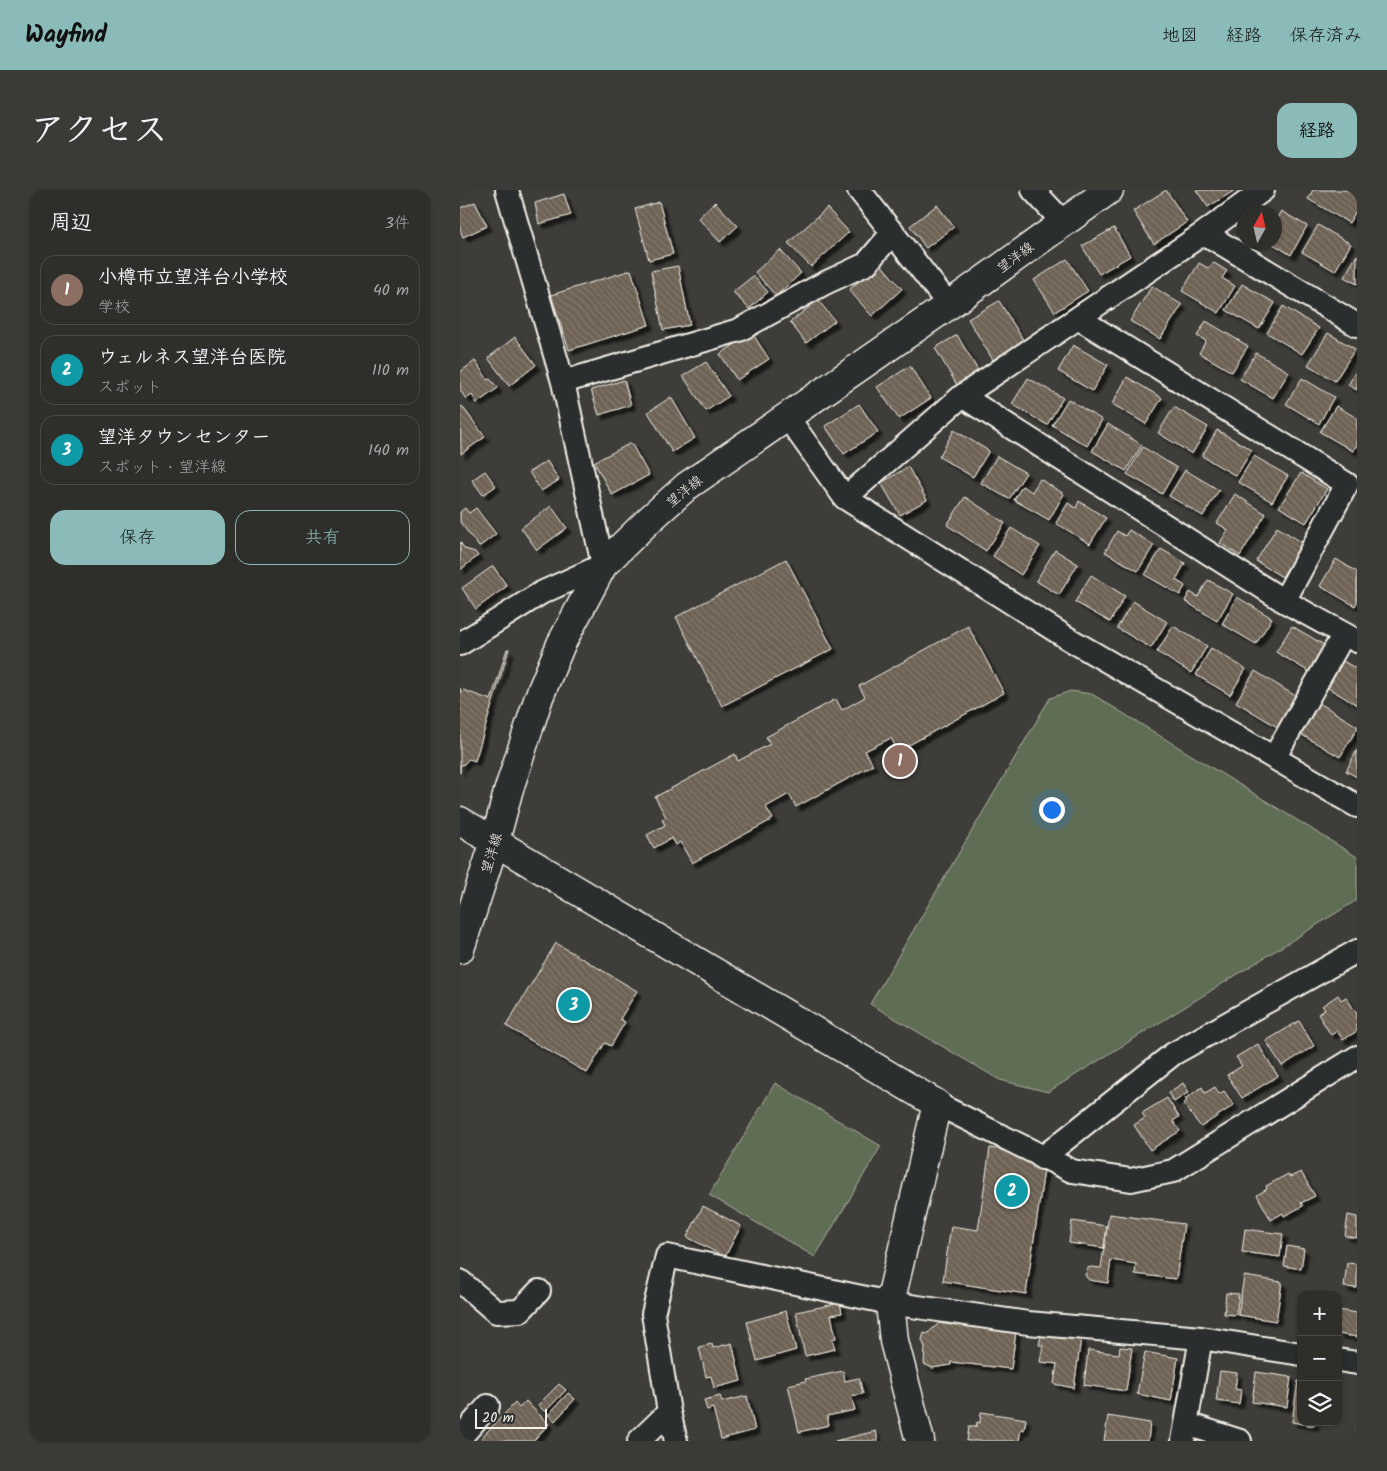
<!DOCTYPE html>
<html lang="ja">
<head>
<meta charset="utf-8">
<style>
	body { margin:0; font-family:Kalam,"Klee One",sans-serif; background:#3a3a37; color:#f1f3f6 }
	.controls { position:absolute; right:15px; bottom:15px; display:grid; overflow:hidden; border-radius:10px; box-shadow:0 1px 4px #0004 }
	.controls button { width:45px; height:45px; display:grid; place-items:center; padding:0; border:0; border-bottom:1px solid #494a47; background:#2e2e2b; color:#f1f3f6; font:25px sans-serif }
	.compass { position:absolute; left:777px; top:15px; width:45px; height:45px; border-radius:50%; background:#2e2e2b; box-shadow:0 1px 4px #0004; rotate:8deg }
	.scale { position:absolute; left:15px; bottom:12px; width:72px; box-sizing:border-box; padding-left:5px; border:2px solid #f4f1e8; border-top:0; font-size:14px; line-height:18px; white-space:nowrap; color:#f4f1e8; -webkit-text-stroke:4px #2a2d2e; paint-order:stroke }
	.you { position:absolute; left:591px; top:619px; width:18px; height:18px; margin:-12px; border:4px solid #fff; border-radius:50%; background:#1a73e8; box-shadow:0 0 0 8px #1a73e833 }
	.badge { display:grid; place-items:center; width:32px; height:32px; border-radius:50%; background:#8bbbb9; color:#fff; font-size:16px; font-weight:700 }
	.pin { position:absolute; translate:-50% -50%; border:2px solid #fff; box-shadow:0 1px 5px #0006 }
	.list { margin:0; padding:0; list-style:none }
	h2 { display:flex; justify-content:space-between; align-items:center; height:65px; margin:0; padding:0 20px; font-size:21px }
	h2 small { font-size:16px; font-weight:400; color:#a7a8a9 }
	.list li { display:grid; grid-template-columns:32px 1fr auto; gap:15px; align-items:center; box-sizing:border-box; height:70px; margin:0 10px 10px; padding:0 10px; border:1px solid #494a47; border-radius:15px }
	.list b { display:block; font-size:19px; white-space:nowrap }
	.list p { margin:0; font-size:16px; white-space:nowrap; color:#a7a8a9 }
	.list em { font-size:16px; font-style:normal; color:#a7a8a9 }
	.actions { display:flex; gap:10px; padding:15px 20px }
	.actions a { flex:1; padding:11px 0; border:1px solid #8bbbb9; border-radius:15px; text-align:center; font-size:18px; color:#8bbbb9 }
	.actions .main { background:#8bbbb9; color:#111 }
	.icon { flex:none; width:28px; height:28px; fill:none; stroke:currentColor; stroke-width:2; stroke-linecap:round; stroke-linejoin:round }
	.map { position:relative; flex:none; width:897px; height:1251px; overflow:hidden; border-radius:15px }
	header { display:flex; align-items:center; gap:30px; box-sizing:border-box; height:70px; padding:0 25px; background:#8bbbb9; color:#111 }
	header strong { font-size:24px }
	nav { display:flex; gap:28px; margin-inline-start:auto; font-size:18px }
	.intro { display:flex; align-items:center; justify-content:space-between; box-sizing:border-box; height:120px; padding:0 30px }
	h1 { margin:0; font-size:35px }
	.button { padding:12px 22px; border-radius:15px; background:#8bbbb9; color:#111; font-size:18px; font-weight:700 }
	main { display:flex; gap:30px; padding:0 30px }
	aside { flex:1; background:#2e2e2b; border-radius:15px; box-shadow:0 1px 4px #0004 }
	.map>svg:first-child { display:block }
	.pitch { fill:#606d54; stroke:#aaaf9e }
	.building { fill:url(#building-back-hatch); stroke:#f4f1e8; filter:url(#shadow) }
	.lines { fill:none; stroke-linecap:round; stroke-linejoin:round }
	.street-casing { stroke:#f4f1e8; stroke-width:26 }
	.secondary-casing { stroke:#f4f1e8; stroke-width:31 }
	.street { stroke:#2a2d2e; stroke-width:22 }
	.secondary { stroke:#2a2d2e; stroke-width:28 }
	.labels { text-anchor:middle; stroke-width:4; stroke-linejoin:round; paint-order:stroke }
	.street-label { font-size:14px; fill:#f4f1e8; stroke:#2a2d2e }
</style>
</head>
<body>
<header>
<strong>Wayfind</strong>
<nav><a>地図</a><a>経路</a><a>保存済み</a></nav>
</header>
<div class="intro"><h1>アクセス</h1><a class="button">経路</a></div>
<main>
<aside>
<h2>周辺<small>3件</small></h2>
<ul class="list">
<li><span class="badge" style="background:#8d6e63">1</span><div><b>小樽市立望洋台小学校</b><p>学校</p></div><em>40 m</em></li>
<li><span class="badge" style="background:#0f9aa8">2</span><div><b>ウェルネス望洋台医院</b><p>スポット</p></div><em>110 m</em></li>
<li><span class="badge" style="background:#0f9aa8">3</span><div><b>望洋タウンセンター</b><p>スポット · 望洋線</p></div><em>140 m</em></li>
</ul>
<div class="actions"><a class="main">保存</a><a>共有</a></div>
</aside>
<div class="map">
<svg width="897" height="1251" viewBox="0 0 897 1251">
	<defs>
		<pattern id="building-back-hatch" width="6" height="6" patternUnits="userSpaceOnUse" patternTransform="scale(1.25)"><rect width="6" height="6" fill="#6d6254"/><path d="M-1 5l2 2M0 0l6 6M5-1l2 2" fill="none" stroke="#82796d"/></pattern>
		<filter id="shadow"><feDropShadow dx="4.5" dy="4.5" stdDeviation="1" flood-color="#0009"/></filter>
	</defs>
	<rect width="100%" height="100%" fill="#3e3d39"/>
	<filter id="ink" filterUnits="userSpaceOnUse"><feTurbulence type="fractalNoise" baseFrequency=".02" numOctaves="2"/><feDisplacementMap in="SourceGraphic" scale="10" xChannelSelector="R" yChannelSelector="G"/><feConvolveMatrix kernelMatrix="1 2 1 2 8 2 1 2 1" color-interpolation-filters="sRGB"/></filter>
	<g filter="url(#ink)">
		<path class="pitch" d="M611,501L632,504L897,667V710L588,902L540,890L410,814L590,508Z
			M315,893L421,956L355,1067L249,1005Z"/>
		<path class="building" d="M706,0L727,32L694,54L673,21Z
			M736,0H775L748,17Z
			M853,0H888L897,6V19L889,33L848,9Z
			M104,4L111,25L79,34L75,13Z
			M15,12L27,36L3,47L0,40V18Z
			M199,12L213,64L189,70L175,19Z
			M255,12L278,36L260,52L238,28Z
			M477,15L494,37L466,58L450,36Z
			M367,18L389,42L351,77L328,53Z
			M821,21L847,36L831,65L810,52H814V33Z
			M858,35L891,54L875,81L842,62Z
			M654,38L670,66L639,84L622,56Z
			M320,60L341,83L316,106L295,82Z
			M897,65V94L884,87Z
			M607,69L628,101L595,122L574,90Z
			M420,73L442,99L412,126L389,100Z
			M739,73L748,78L754,73L767,81L762,88L775,96L759,123L722,101Z
			M218,76L230,135L203,140L191,81Z
			M171,80L189,135L109,160L91,105Z
			M293,86L308,102L289,119L273,102Z
			M782,94L815,113L799,139L766,120Z
			M692,96L722,115L700,149L670,131Z
			M358,110L375,131L346,153L330,132Z
			M539,111L564,151L533,170L508,129Z
			M823,116L859,138L842,164L807,143Z
			M746,131L788,156L772,182L739,163L746,151L737,146Z
			M292,143L309,169L277,190L260,164Z
			M868,143L895,159L875,191L848,175Z
			M497,145L519,182L497,195L475,158Z
			M55,147L76,175L49,196L28,168Z
			M613,155L648,175L632,201L598,181Z
			M796,163L829,182L813,208L780,189Z
			M15,171L28,190L30,189L38,198L17,213L12,205L6,209L0,200V182Z
			M246,172L269,206L246,221L223,186Z
			M450,176L471,208L439,229L417,197Z
			M897,180V200L888,195Z
			M667,187L702,208L686,234L652,214Z
			M568,188L603,208L587,235L552,214Z
			M842,188L874,207L859,234L826,214Z
			M164,190L171,215L139,225L131,200Z
			M211,207L235,248L212,262L188,222Z
			M608,209L642,230L627,256L592,235Z
			M399,214L418,242L384,264L365,236Z
			M2,216L25,247L1,264L0,217Z
			M876,216L897,228V255L893,261L860,242Z
			M714,217L748,237L732,264L698,243Z
			M648,234L682,255L666,281L632,261Z
			M494,240L529,261L513,287L479,267Z
			M757,240L792,260L776,286L742,266Z
			M171,253L189,285L152,305L134,272Z
			M683,257L717,278L702,304L667,284Z
			M537,266L566,283L549,309L521,293Z
			M794,266L828,286L812,312L778,292Z
			M87,271L99,290L81,301L69,282Z
			M448,277L467,310L440,325L421,293Z
			M725,280L759,300L743,326L709,306Z
			M25,281L36,296L23,305L12,290Z
			M841,283L867,299L846,333L819,317Z
			M580,289L604,304L589,330L554,310L562,296L572,302Z
			M775,304L806,324L780,366L760,353L768,340L757,333Z
			M505,307L545,333L526,361L487,335Z
			M619,311L646,328L630,354L596,333L608,313L616,318Z
			M91,316L107,338L77,360L61,338Z
			M5,318L9,323L16,318L36,344L19,357L0,332V322Z
			M817,337L843,353L822,387L796,371Z
			M551,338L580,356L561,385L533,366Z
			M669,340L694,355L678,381L645,362L657,341L665,346Z
			M0,352L5,359L15,362L18,366L0,380Z
			M701,359L725,373L716,390L725,396L720,405L685,385Z
			M595,360L618,374L599,405L576,391Z
			M326,369L373,459L262,516L216,427Z
			M876,369L897,382V412L895,416L860,396Z
			M33,376L47,396L16,419L2,398Z
			M631,385L665,406L650,432L615,412Z
			M748,390L773,404L757,431L725,411L730,402L738,407Z
			M777,407L812,428L796,454L762,434Z
			M673,411L707,432L691,458L657,438Z
			M508,436L544,503L438,561L431,548L405,561L413,575L336,617L329,604L306,617L313,629L232,673L220,652L216,655L212,648L194,658L187,645L205,635L202,630L206,627L195,607L275,564L278,571L310,554L306,547L376,509L382,520L405,507L399,496Z
			M713,436L747,456L731,483L697,462Z
			M832,436L866,456L851,483L816,462Z
			M751,458L786,479L770,505L736,485Z
			M47,459H49L15,571L9,569L3,575H0V583V498L1,502L3,500L31,510Z
			M883,471L897,479V515L868,498Z
			M795,481L837,507L819,538L776,512Z
			M856,511L897,536V539L880,567L837,542Z
			M897,560V587L886,581Z
			M96,753L177,801L160,829L165,832L151,856L145,853L127,883L46,836Z
			M878,805L881,810L886,807L897,824V841L883,850L877,841L871,845L858,824L865,819L862,816Z
			M839,831L854,856L822,876L806,851Z
			M798,854L818,886L782,908L767,885L782,876L776,867Z
			M723,893L729,902L714,912L708,903Z
			M742,897L745,903L755,897L759,904L764,901L774,915L741,937L723,914L727,911L725,909Z
			M707,908L719,927L713,931L720,941L690,960L674,935L685,928L682,923Z
			M530,958L586,966L566,1104L483,1091L491,1036L518,1040Z
			M841,982L855,1006L841,1013L843,1016L824,1026L823,1023L811,1030L797,1005L807,999L806,996L828,984L830,987Z
			M243,1016L281,1036L265,1067L227,1047Z
			M649,1024L724,1034L716,1089L675,1084L676,1074L651,1070L648,1093L629,1090L627,1088L625,1085L628,1078L631,1077L641,1078Z
			M888,1025L897,1027V1048L885,1046Z
			M612,1031L647,1036L644,1058L609,1053Z
			M785,1039L823,1044L820,1067L782,1062Z
			M827,1056L844,1059L841,1079L824,1076Z
			M887,1073L897,1074V1098L884,1097Z
			M784,1086L822,1092L816,1131L778,1125Z
			M766,1103L779,1104L776,1125L764,1124Z
			M380,1113L382,1123L371,1125L376,1148L372,1149L375,1159L345,1166L336,1122Z
			M878,1120L897,1123V1147L878,1144Z
			M326,1121L336,1160L297,1171L287,1132Z
			M479,1133L490,1135L498,1133L556,1141L551,1179L491,1172V1175L472,1178L464,1174L465,1157L462,1150L464,1143L467,1144Z
			M582,1141L621,1148L614,1198L594,1194L597,1174L580,1172L583,1155H579Z
			M272,1153L281,1191L254,1198L251,1186L246,1187L239,1157L252,1154L253,1158Z
			M660,1157L672,1158L666,1201L624,1195L628,1160L659,1164Z
			M685,1162L718,1168L711,1211L677,1204Z
			M383,1181L385,1191L399,1188L403,1204L391,1206L395,1220L367,1226L369,1235L339,1242L328,1195L346,1191L345,1189Z
			M760,1181L777,1183L775,1199L781,1200L779,1214L756,1211Z
			M796,1182L831,1187L827,1217L792,1212Z
			M838,1191H841V1232H855L854,1236L832,1232Z
			M99,1194L106,1200L85,1222L78,1215Z
			M108,1203L115,1209L95,1231L88,1225Z
			M260,1206L262,1212L287,1206L295,1240L261,1249L253,1218L247,1220L244,1210Z
			M66,1211L89,1234L73,1251H24L21,1248L55,1213L59,1218Z
			M521,1222L566,1229L564,1240L561,1239L559,1251H507L509,1237H516L517,1232L520,1233Z
			M648,1226L690,1233L688,1251H644Z
			M416,1241L418,1251H375Z"/>
		<g class="lines">
			<g class="street-casing">
				<path id="street" d="M399,0L489,115
					M573,0L603,32
					M744,43L897,135
					M103,192L279,140L363,94L406,74L433,42
					M502,206L824,411L887,294L618,128
					M328,228L385,308L609,449L897,616
					M385,308L502,206L744,43L803,0
					M824,411L897,451
					M0,454L81,403L143,375L103,192L47,0
					M814,568L884,444
					M477,914L612,981L671,990L713,981L897,867
					M582,968L713,864L897,761
					M0,1091L36,1122L60,1121L79,1101
					M878,1170L897,1173
					M727,1234L780,1251
					M0,1248L28,1216
					M179,1251L209,1222
					M216,1251L209,1222L193,1124L207,1066L430,1113L568,1133L741,1148L841,1164
					M723,1251L741,1148"/>
			</g>
			<g class="secondary-casing">
				<path id="secondary" d="M0,631L477,914L430,1113L434,1151L460,1251
					M0,759L35,651L48,602L79,507L101,454L143,375L189,330L227,296L489,115L649,0"/>
			</g>
			<use href="#street" class="street"/>
			<use href="#secondary" class="secondary"/>
		</g>
	</g>
	<g class="labels">
		<g class="street-label">
			<text transform="translate(555 67) rotate(-36)" y="5">望洋線</text>
			<text transform="translate(224 301) rotate(-39)" y="5">望洋線</text>
			<text transform="translate(31 663) rotate(-73)" y="5">望洋線</text>
		</g>
	</g>
</svg>
<div class="controls">
<button>+</button>
<button>−</button>
<button><svg class="icon" aria-label="layers" viewBox="0 0 24 24"><path d="M12 4l9 5-9 5-9-5zM3 14l9 5 9-5"/></svg></button>
</div>
<svg class="compass" viewBox="-18 -18 36 36"><path d="M0-13l5 13h-10z" fill="#e53935"/><path d="M0 13l5-13h-10z" fill="#a7a8a9"/></svg>
<div class="scale">20 m</div>
<div class="you"></div>
<div class="pin badge" style="left:440px;top:571px;background:#8d6e63">1</div>
<div class="pin badge" style="left:552px;top:1001px;background:#0f9aa8">2</div>
<div class="pin badge" style="left:114px;top:815px;background:#0f9aa8">3</div>
</div>
</main>
</body>
</html>
